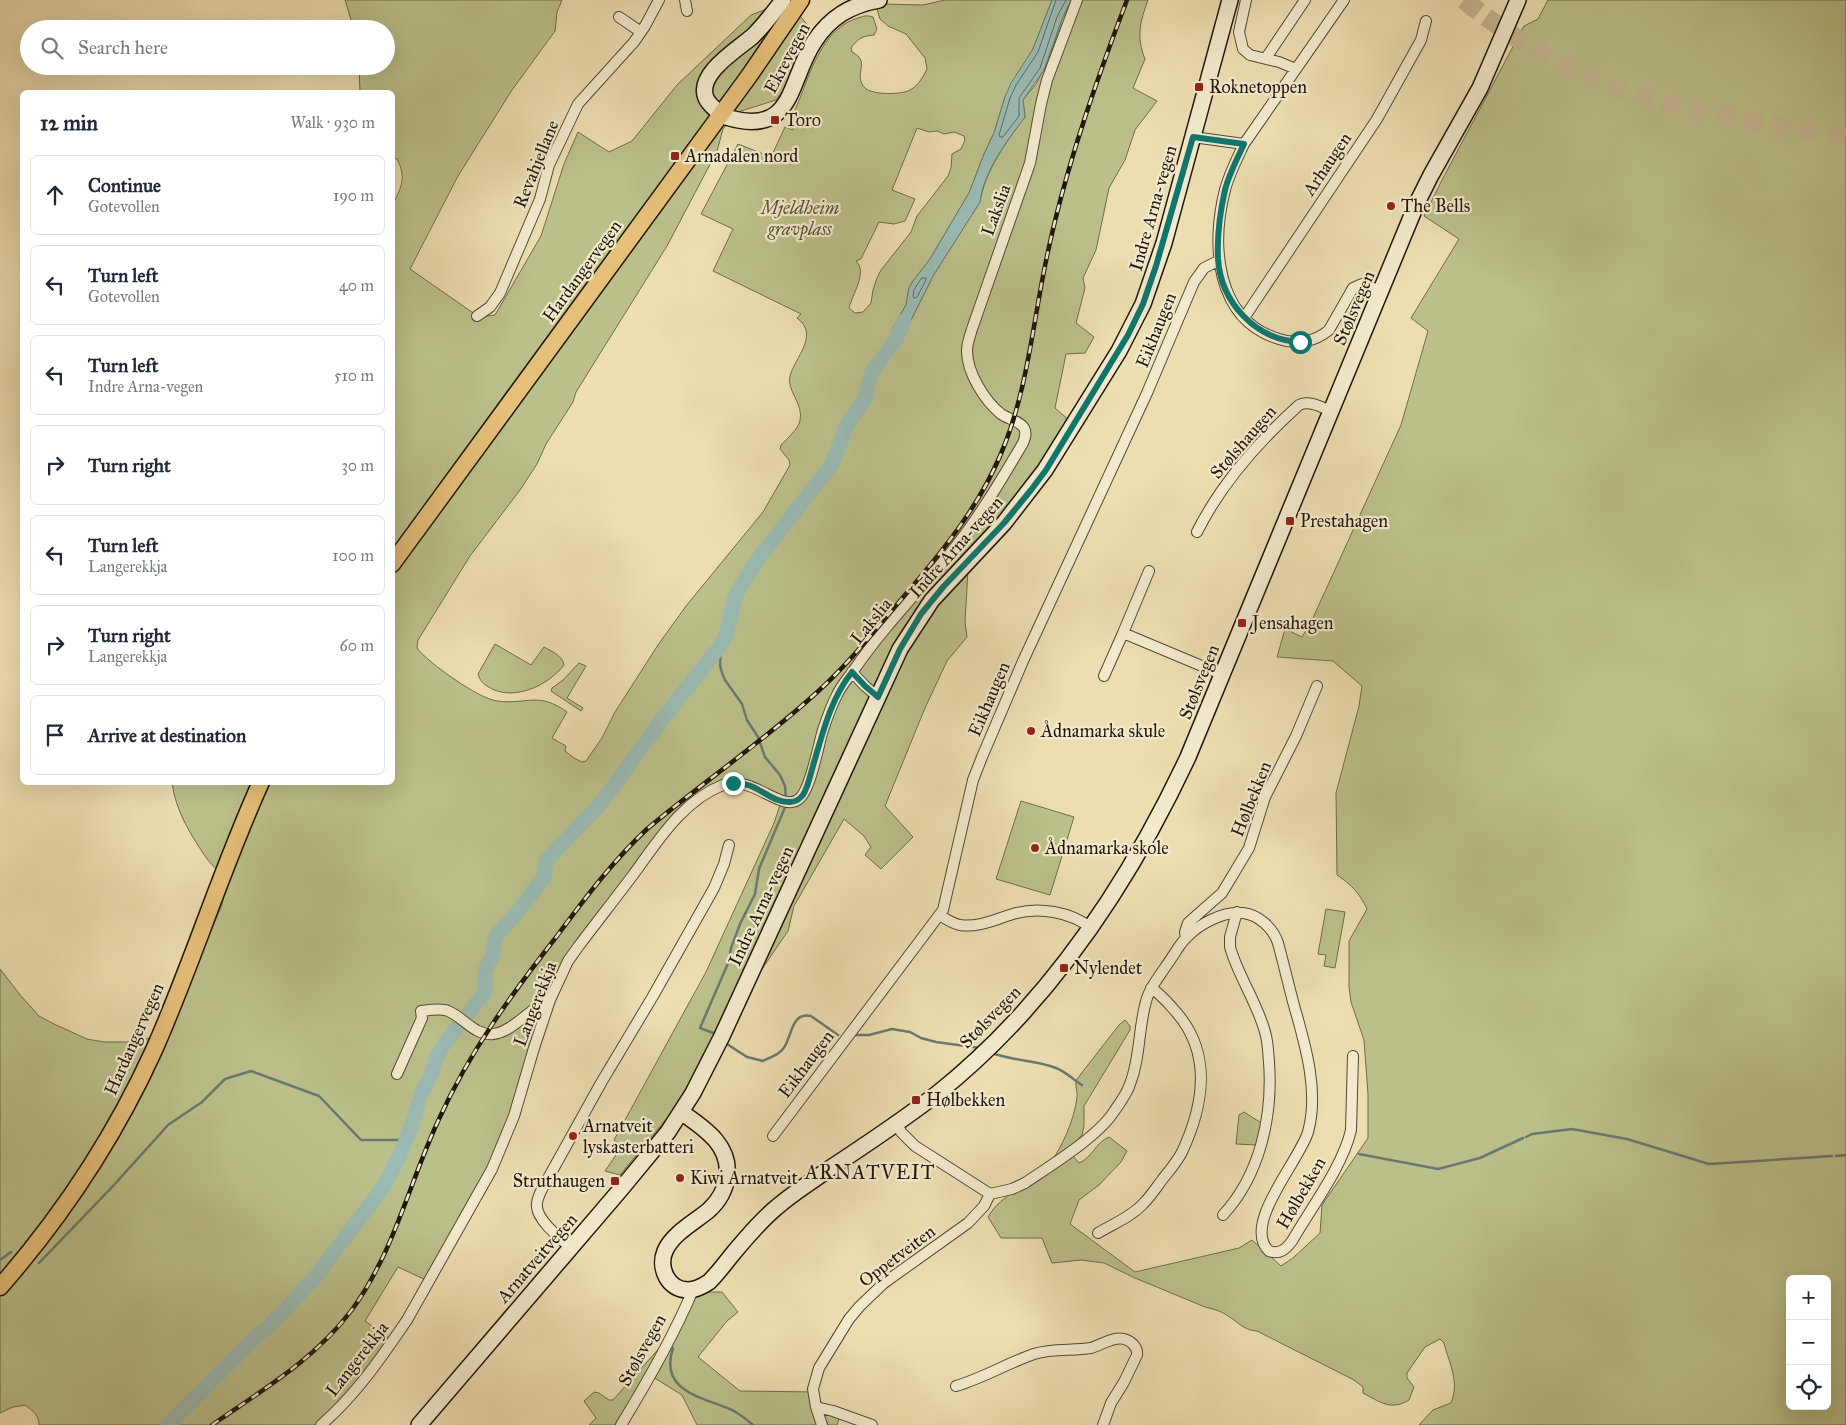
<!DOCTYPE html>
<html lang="en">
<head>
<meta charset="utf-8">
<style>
	body { margin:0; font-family:"IM FELL Great Primer",serif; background:#f6f6f7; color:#1f2937 }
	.controls { position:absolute; right:15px; bottom:15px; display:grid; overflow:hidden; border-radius:8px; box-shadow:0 5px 20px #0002 }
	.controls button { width:45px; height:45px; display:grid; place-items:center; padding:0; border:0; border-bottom:1px solid #e0e1e3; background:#fff; color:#1f2937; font:25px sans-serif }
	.stop { position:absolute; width:15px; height:15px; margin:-11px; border:4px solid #0f766e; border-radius:50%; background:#fff }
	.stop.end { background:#0f766e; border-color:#fff; box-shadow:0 1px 5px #0008 }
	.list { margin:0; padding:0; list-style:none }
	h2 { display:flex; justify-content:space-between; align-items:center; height:65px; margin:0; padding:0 20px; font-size:21px }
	h2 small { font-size:16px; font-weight:400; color:#747a83 }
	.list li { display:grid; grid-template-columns:32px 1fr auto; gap:15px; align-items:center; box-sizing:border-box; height:80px; margin:0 10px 10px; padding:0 10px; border:1px solid #e0e1e3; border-radius:8px }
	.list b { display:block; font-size:19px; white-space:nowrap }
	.list p { margin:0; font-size:16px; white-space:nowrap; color:#747a83 }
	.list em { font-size:16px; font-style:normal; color:#747a83 }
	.icon { flex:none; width:28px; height:28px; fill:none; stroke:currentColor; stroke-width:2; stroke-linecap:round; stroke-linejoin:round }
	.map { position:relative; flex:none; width:1846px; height:1425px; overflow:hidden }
	.search { position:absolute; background:#fff; box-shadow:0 5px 20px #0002; left:20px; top:20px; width:375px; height:55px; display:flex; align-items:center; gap:12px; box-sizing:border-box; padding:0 18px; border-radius:28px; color:#747a83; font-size:19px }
	.panel { position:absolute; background:#fff; box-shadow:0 5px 20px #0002; left:20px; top:90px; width:375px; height:695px; border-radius:8px }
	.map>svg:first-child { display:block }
	.green { fill:#bbc08a; stroke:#6d6b4a; fill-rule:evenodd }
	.water { fill:#9bbbb4; stroke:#697970 }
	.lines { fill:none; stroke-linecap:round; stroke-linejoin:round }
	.shore { stroke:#5d6860; stroke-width:1 }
	.stream { stroke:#697970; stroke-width:2.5 }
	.river { stroke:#9bbbb4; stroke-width:15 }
	.highway-tunnel { stroke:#c4b691; stroke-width:19; stroke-dasharray:19 9; stroke-linecap:butt }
	.street-casing { stroke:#524835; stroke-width:12 }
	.secondary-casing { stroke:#1f160b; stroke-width:18 }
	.primary-casing { stroke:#1f160b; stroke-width:19 }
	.street { stroke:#f3eacd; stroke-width:10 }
	.secondary { stroke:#f3eacd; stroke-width:15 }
	.primary { stroke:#e6bf79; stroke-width:16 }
	.rail-casing { stroke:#1f160b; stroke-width:4.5 }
	.rail { stroke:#f3eacd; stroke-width:2.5; stroke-dasharray:8; stroke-linecap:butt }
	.route { stroke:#0f766e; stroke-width:6 }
	.poi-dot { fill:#8f2418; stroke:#f3eacd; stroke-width:2 }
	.labels { text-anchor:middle; stroke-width:4.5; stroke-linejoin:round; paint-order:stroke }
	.street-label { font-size:18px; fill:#1f160b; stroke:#f3eacd }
	.poi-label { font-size:18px; fill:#1f160b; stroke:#f3eacd; text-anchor:start }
	.park-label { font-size:18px; font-style:italic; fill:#565237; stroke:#f3eacd }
	.quarter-label { font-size:20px; letter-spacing:1px; fill:#1f160b; stroke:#f3eacd }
</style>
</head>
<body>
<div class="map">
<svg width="1846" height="1425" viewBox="0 0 1846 1425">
	<rect width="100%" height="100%" fill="#eddeb2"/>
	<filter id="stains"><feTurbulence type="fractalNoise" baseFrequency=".004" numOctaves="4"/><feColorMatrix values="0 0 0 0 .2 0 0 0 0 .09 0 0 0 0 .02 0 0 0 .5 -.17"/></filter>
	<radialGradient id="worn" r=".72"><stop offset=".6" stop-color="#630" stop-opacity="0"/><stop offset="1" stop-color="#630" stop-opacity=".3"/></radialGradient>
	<path class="green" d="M345,0H562L557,12L555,31L512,90L458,176L410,269L479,317L495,315L541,236L564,164L578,132L609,152L632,141L677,85L751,15L787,1L811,29L783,91L776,100L738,112L723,129L717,151L667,246L576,392L573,402L546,444L537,464L520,490L470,556L418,640L417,648C427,662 479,699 497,701C527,705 538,691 567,712L552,738L566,746L565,751L574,758L582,762L586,761L602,738L615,712L658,645L686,606L763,512L790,465L789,460L780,449L781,445C787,439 798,429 800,421C804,404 786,390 790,376C795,357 820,335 797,318L801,314L713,271L733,229L701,214L738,144L771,157L785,127L793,130C790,116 797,107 802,93C812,66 826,27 858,18C863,16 867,15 873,17L877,29L874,35C863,36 858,38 851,48L852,52C872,62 852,74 865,88C872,95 902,95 910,90C918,86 923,77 927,69L925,58L906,34L888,26L880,19L877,9L884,4L923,5L945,0H1052L1033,49L1005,97L994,133L984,154L969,193L930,259L913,281L909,288L906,305L893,328L906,333L909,324L933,276L980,202C985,171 1006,142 1025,117L1023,100L1036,84L1049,59L1062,19L1071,0H1148C1140,22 1136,37 1145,59L1133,88L1157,101L1135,130L1125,160L1109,188L1096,250L1083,278L1085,288L1076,323L1094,337L1085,353L1066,354L1055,408L1070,421L1023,493L969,553L965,622L967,637L947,661L925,708L885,806L913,837L881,869L865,855L871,847L864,836L844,819L794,906L788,931L758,975H745L677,1106L620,1175L605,1171L622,1146L614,1140L706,972L774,823L781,802L733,783L690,805L568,961L514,1116L428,1281L398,1267L365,1321L393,1341L321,1425H39C39,1415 33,1411 25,1405L13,1407L0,1413V969L21,996L39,1016L54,1024L87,1039L104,1042H137L152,1037L178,1009L221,907C224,898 226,890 223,880C220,871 210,864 205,856C189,832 176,811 172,783L392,782V206C401,188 407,178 397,159L393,158L392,92H360L359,66H386V29H354ZM917,128L929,132L937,131L944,134L954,132L964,136L965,140L961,149L952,154L951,168L948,176L917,216L911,232L881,270L877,278L873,290L871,303L863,312L855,313L849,308C852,295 868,272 856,261L861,259L879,222L894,224L905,221L915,199L892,190Z
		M1548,0H1846V1425H1419L1433,1410L1451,1403C1460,1382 1449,1363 1444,1343L1440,1339L1425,1347L1407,1373V1378L1414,1387L1409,1400C1391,1411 1380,1402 1363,1393V1387L1354,1380L1257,1331C1245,1331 1238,1322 1228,1316C1221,1311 1213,1309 1205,1307L1135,1278L1104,1263L1081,1260L1052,1263L1042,1238H1001L988,1217C1001,1193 1032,1185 1049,1164C1062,1149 1075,1117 1077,1097C1078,1091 1074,1085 1077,1079L1119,1025L1125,1020L1130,1026V1030L1084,1106V1126L1082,1135L1073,1145L1071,1154L1079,1163C1091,1159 1096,1142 1109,1137L1127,1151L1121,1162L1099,1185L1079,1200L1070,1224L1135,1272L1239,1248L1252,1240L1281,1266L1293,1258L1320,1233L1322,1205L1368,1138V1094L1364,1040L1351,1002L1349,987V941L1367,909C1360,894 1351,884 1337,875L1336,793L1359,706L1362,686L1333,661L1277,657L1285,629L1302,637L1312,620L1401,425L1428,331L1411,318L1459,239L1424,216L1442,180L1524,26L1538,19ZM1790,1279H1827V1406H1790Z
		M495,644L531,665L544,647C551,651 563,656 564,665C548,686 511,703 487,686C482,683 480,680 478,674Z
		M579,663L586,666L567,698L583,708L581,711L551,691L552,688L563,680Z
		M1021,801L1074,817L1050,895L996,879Z
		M1326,909L1345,912L1335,968L1324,966L1326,955L1318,954Z
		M1244,1112L1263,1124L1258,1145L1236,1144L1239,1115Z
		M699,1292H722L738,1312L727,1321L698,1357L740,1391L816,1392L826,1412L839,1418L837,1425H697L682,1395L653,1377L622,1425H589L596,1418L584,1401L594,1392L599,1393L609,1400H613L671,1335Z"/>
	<path class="water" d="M1052,0H1071L1062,19L1044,70L1023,100L1025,117C1006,142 984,171 980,202L933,276L909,324L906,333L900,340L893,336V328L906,305L909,288L913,281L930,259L969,193L984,154L994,133L1005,97L1011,83L1033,49Z"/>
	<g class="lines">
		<path class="shore" d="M1056,0L1038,52L1016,85L1010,98L999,135L1000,137H1003L1019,116V98L1040,68L1057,17L1066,0
			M922,278H926L925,282L917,297L914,298L913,296L914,290Z"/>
		<path class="stream" d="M721,645L720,665L722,673L725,680L742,704L747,720L758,737L765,757L780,775L785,786L786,800
			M716,1034L700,1028L729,961L731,948L740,924L755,894L759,869L786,805
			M856,1035H869L892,1029L910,1032L921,1038L936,1042L980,1048
			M727,1044L747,1057L763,1061C771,1057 781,1054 785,1046C792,1034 792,1012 811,1016L838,1035
			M992,1053C1013,1061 1036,1060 1056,1068C1066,1072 1074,1080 1082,1085
			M1526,1137L1532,1134L1572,1129L1627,1139L1709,1164L1832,1156
			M1359,1154L1438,1169L1480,1158L1523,1138
			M1836,1156L1846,1155
			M0,1260L11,1252
			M39,1263L114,1185L168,1125L202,1102L225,1079L251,1071L319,1096L361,1140H405
			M673,1348C658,1393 705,1397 734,1411C741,1415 747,1420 753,1425"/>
		<path class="river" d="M168,1425L261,1332L267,1328L313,1280L384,1186L399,1157L411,1128L421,1094L431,1075L436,1059L442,1047L485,992V971L492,956L496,936L516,914L544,878L546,861L602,802L660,722L721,645L726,635L735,597L741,586L759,558L832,464L847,425L865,398L871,374L896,339L904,321"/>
		<path class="highway-tunnel" d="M1464,0C1514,41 1572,73 1633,93C1702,116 1775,125 1846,138"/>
		<g class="street-casing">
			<path id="street" d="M685,0L687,11
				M1246,0L1239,32L1243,49L1250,55L1279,62L1296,69
				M619,17L641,32
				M1266,58L1305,0
				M1193,137L1244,144C1237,159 1229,174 1225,190C1211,244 1215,320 1279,339C1296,345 1315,342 1329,330L1353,288L1362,284L1381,291
				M1244,144L1344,0
				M477,316L490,307L500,293L540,199L549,165L578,104L634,42L645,26L659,0
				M1244,318L1377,119L1421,40L1426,21
				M1197,532C1221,484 1259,441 1299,405C1309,400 1321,407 1331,411
				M1123,633L1149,571
				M852,672L865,686L878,697
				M1104,676L1123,633L1221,674
				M939,915C946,919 953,924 960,925C978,928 996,919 1013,914C1038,906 1071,912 1091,928
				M1186,938L1185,932L1188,923L1222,893L1249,848L1265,797L1296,736L1317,686
				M397,1074L422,1018L421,1011C429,1010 441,1008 448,1011C463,1017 475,1036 493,1034C513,1032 531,1007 550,1000
				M897,1123L901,1132L915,1146L990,1194L1012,1189L1025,1183C1050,1166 1097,1137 1113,1113C1119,1104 1127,1094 1130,1084C1141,1056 1138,1026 1147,998C1151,986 1159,977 1166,966C1173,957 1178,946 1186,938C1199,924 1223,911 1243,913C1259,915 1273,928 1278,943C1284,965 1289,987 1295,1009C1306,1047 1319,1093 1308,1132C1300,1160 1241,1225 1269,1251C1280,1255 1286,1249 1292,1241C1311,1208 1343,1166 1351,1130L1353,1056
				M773,1136L943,910L973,780L982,757L1023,661L1147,393L1194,282L1204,268L1218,261
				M1223,1215C1260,1175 1273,1116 1269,1062C1268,1052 1268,1041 1265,1032C1257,1002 1238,976 1230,947V937L1237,912
				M1098,1233C1113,1224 1131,1217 1143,1204C1150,1197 1156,1188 1162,1180C1169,1171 1177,1162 1182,1152C1204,1105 1212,1053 1176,1012C1168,1003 1161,994 1151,988
				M571,1248C560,1238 538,1221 537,1207C536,1201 539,1196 541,1191L601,1083L653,996L714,888L724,864L729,845
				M956,1386C983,1378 1008,1363 1034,1354C1052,1348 1073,1351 1091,1348C1101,1345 1114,1336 1124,1339C1132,1341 1138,1348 1137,1355L1124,1382L1111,1403L1103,1425
				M816,1407L822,1425
				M321,1425C356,1395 381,1358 407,1320L492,1169L514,1116L534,1048L550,1000L568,961L578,947C596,923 615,899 633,875C658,841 682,801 723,785C753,774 783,815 800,798C811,788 818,746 823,730C827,718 831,706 837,695C841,686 848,678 854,670C882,629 916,594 948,556C977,521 1000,482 1023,443C1025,438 1027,433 1024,428C1020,421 1008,419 1001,414C985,401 967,373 967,351C967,343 970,336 972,329L1030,163L1041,104L1047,80L1077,0
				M621,1425C648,1381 673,1337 693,1290
				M872,1425L833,1411L816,1407L813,1389L819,1368L849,1319L860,1306L884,1283L968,1223L984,1206L990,1194"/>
		</g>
		<g class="secondary-casing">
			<path id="secondary" d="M716,110C712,106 708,103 706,98C696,74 738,49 753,36C764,25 774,12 783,0
				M726,117C795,138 788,81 814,42C830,17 851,5 879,0
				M681,1112C704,1128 731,1145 727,1177C725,1190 720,1200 709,1210C695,1222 673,1233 665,1251C658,1268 668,1290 688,1290C696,1290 703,1286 709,1282C717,1274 724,1265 731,1256C745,1239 760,1221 777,1207C793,1193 810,1183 826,1171C864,1146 902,1121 938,1093C1048,1005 1129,883 1188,757L1417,203L1431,175L1480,88L1518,0
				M419,1425L621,1189L668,1132L693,1093L722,1036L900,649L932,600L1004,523L1045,470L1119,351L1143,304L1164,243L1230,0"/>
		</g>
		<g class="primary-casing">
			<path id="primary" d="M392,564L749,76L801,0
				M0,1287C62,1216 115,1136 154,1050C193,962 221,870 261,782"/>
		</g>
		<use href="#street" class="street"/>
		<use href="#secondary" class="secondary"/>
		<use href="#primary" class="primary"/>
		<g class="rail-casing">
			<path id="rail" d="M212,1425C262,1390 314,1360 351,1311C394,1253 409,1183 439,1119C470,1051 511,995 557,936C585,898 613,861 647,829C702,783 761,743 814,695C850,663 880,624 911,588C946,547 979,505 1000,456C1029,389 1033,317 1049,247C1067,164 1097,79 1127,0"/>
		</g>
		<use href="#rail" class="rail"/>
	</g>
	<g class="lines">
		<path class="route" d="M733,783C756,781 770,803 790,802C795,802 799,800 803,795C809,785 811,771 815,759C824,728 832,697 852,672L865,686L878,697L900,649L921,614L944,586L1004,523L1031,490L1046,470L1128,335L1143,304L1156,266L1193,137L1244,144C1237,159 1229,174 1225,190C1220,212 1217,237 1218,259C1221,303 1256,340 1300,342"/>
	</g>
	<g class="poi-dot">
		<rect x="1194" y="82" width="10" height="10" rx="2.5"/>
		<rect x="770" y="115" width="10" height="10" rx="2.5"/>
		<rect x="670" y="151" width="10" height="10" rx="2.5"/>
		<circle cx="1391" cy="206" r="5"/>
		<rect x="1285" y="516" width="10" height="10" rx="2.5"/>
		<rect x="1237" y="618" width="10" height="10" rx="2.5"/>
		<circle cx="1031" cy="731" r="5"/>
		<circle cx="1035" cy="848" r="5"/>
		<rect x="1059" y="963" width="10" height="10" rx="2.5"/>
		<rect x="911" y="1095" width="10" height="10" rx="2.5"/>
		<circle cx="573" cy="1136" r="5"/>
		<circle cx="680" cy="1178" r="5"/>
		<rect x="610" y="1176" width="10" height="10" rx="2.5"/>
	</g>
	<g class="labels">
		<g class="street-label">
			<text transform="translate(787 58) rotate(-62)" y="6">Ekrevegen</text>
			<text transform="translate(536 164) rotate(-68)" y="6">Revahjellane</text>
			<text transform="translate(1327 164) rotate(-56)" y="6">Arhaugen</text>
			<text transform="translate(1153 208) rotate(-74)" y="6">Indre Arna-vegen</text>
			<text transform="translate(996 210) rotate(-70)" y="6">Lakslia</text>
			<text transform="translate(582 271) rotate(-54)" y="6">Hardangervegen</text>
			<text transform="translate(1354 308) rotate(-67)" y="6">Stølsvegen</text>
			<text transform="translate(1156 330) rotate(-68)" y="6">Eikhaugen</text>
			<text transform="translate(1243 442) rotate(-49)" y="6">Stølshaugen</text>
			<text transform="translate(956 547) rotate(-48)" y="6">Indre Arna-vegen</text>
			<text transform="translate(871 621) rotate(-51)" y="6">Lakslia</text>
			<text transform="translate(1199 682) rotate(-68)" y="6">Stølsvegen</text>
			<text transform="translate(989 699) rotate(-67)" y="6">Eikhaugen</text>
			<text transform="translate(1251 799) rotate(-68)" y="6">Hølbekken</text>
			<text transform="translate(761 906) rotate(-65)" y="6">Indre Arna-vegen</text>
			<text transform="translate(535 1004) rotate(-69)" y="6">Langerekkja</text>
			<text transform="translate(990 1017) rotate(-46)" y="6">Stølsvegen</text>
			<text transform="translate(134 1039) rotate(-66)" y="6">Hardangervegen</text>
			<text transform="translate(806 1064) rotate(-53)" y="6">Eikhaugen</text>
			<text transform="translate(1301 1193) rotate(-60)" y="6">Hølbekken</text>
			<text transform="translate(897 1256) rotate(-37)" y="6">Oppetveiten</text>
			<text transform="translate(537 1258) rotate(-49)" y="6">Arnatveitvegen</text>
			<text transform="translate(642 1350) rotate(-61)" y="6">Stølsvegen</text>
			<text transform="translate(357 1359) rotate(-52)" y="6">Langerekkja</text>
		</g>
		<g class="poi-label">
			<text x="1209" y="93">Roknetoppen</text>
			<text x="785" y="126">Toro</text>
			<text x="685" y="162">Arnadalen nord</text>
			<text x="1401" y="212">The Bells</text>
			<text x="1300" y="527">Prestahagen</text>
			<text x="1252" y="629">Jensahagen</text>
			<text x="1041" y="737">Ådnamarka skule</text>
			<text x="1045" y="854">Ådnamarka skole</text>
			<text x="1074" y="974">Nylendet</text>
			<text x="926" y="1106">Hølbekken</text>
			<text x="583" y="1132">Arnatveit<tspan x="583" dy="21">lyskasterbatteri</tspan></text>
			<text x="690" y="1184">Kiwi Arnatveit</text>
			<text x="605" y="1187" text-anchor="end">Struthaugen</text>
		</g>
		<g class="park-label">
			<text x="800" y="214">Mjeldheim<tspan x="800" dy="21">gravplass</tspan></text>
		</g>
		<g class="quarter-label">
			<text x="870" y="1179">ARNATVEIT</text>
		</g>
	</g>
	<rect width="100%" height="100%" filter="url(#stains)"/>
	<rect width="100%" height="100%" fill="url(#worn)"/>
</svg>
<div class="controls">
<button>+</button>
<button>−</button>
<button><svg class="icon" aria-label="locate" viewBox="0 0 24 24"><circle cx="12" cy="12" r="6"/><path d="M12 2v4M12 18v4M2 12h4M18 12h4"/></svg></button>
</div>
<div class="stop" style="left:1300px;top:342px"></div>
<div class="stop end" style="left:733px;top:783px"></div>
<div class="search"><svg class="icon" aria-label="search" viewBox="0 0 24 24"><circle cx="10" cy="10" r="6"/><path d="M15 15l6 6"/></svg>Search here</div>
<section class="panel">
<h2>12 min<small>Walk · 930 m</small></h2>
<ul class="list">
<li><svg class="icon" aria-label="ahead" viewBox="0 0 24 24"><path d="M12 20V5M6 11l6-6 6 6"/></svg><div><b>Continue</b><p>Gotevollen</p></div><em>190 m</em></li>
<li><svg class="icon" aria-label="left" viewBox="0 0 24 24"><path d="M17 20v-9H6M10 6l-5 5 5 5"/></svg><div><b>Turn left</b><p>Gotevollen</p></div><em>40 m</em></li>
<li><svg class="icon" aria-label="left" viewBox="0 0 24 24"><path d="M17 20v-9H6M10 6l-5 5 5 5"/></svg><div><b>Turn left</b><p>Indre Arna-vegen</p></div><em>510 m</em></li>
<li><svg class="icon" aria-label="right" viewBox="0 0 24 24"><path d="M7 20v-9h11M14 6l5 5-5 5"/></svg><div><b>Turn right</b></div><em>30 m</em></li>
<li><svg class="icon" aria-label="left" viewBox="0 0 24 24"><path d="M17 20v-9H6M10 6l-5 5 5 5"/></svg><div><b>Turn left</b><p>Langerekkja</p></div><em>100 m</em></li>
<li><svg class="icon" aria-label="right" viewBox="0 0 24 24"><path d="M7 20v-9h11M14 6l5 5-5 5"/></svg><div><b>Turn right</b><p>Langerekkja</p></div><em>60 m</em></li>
<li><svg class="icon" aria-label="arrive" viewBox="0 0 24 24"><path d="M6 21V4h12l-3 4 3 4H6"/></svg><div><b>Arrive at destination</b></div></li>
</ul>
</section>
</div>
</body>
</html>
